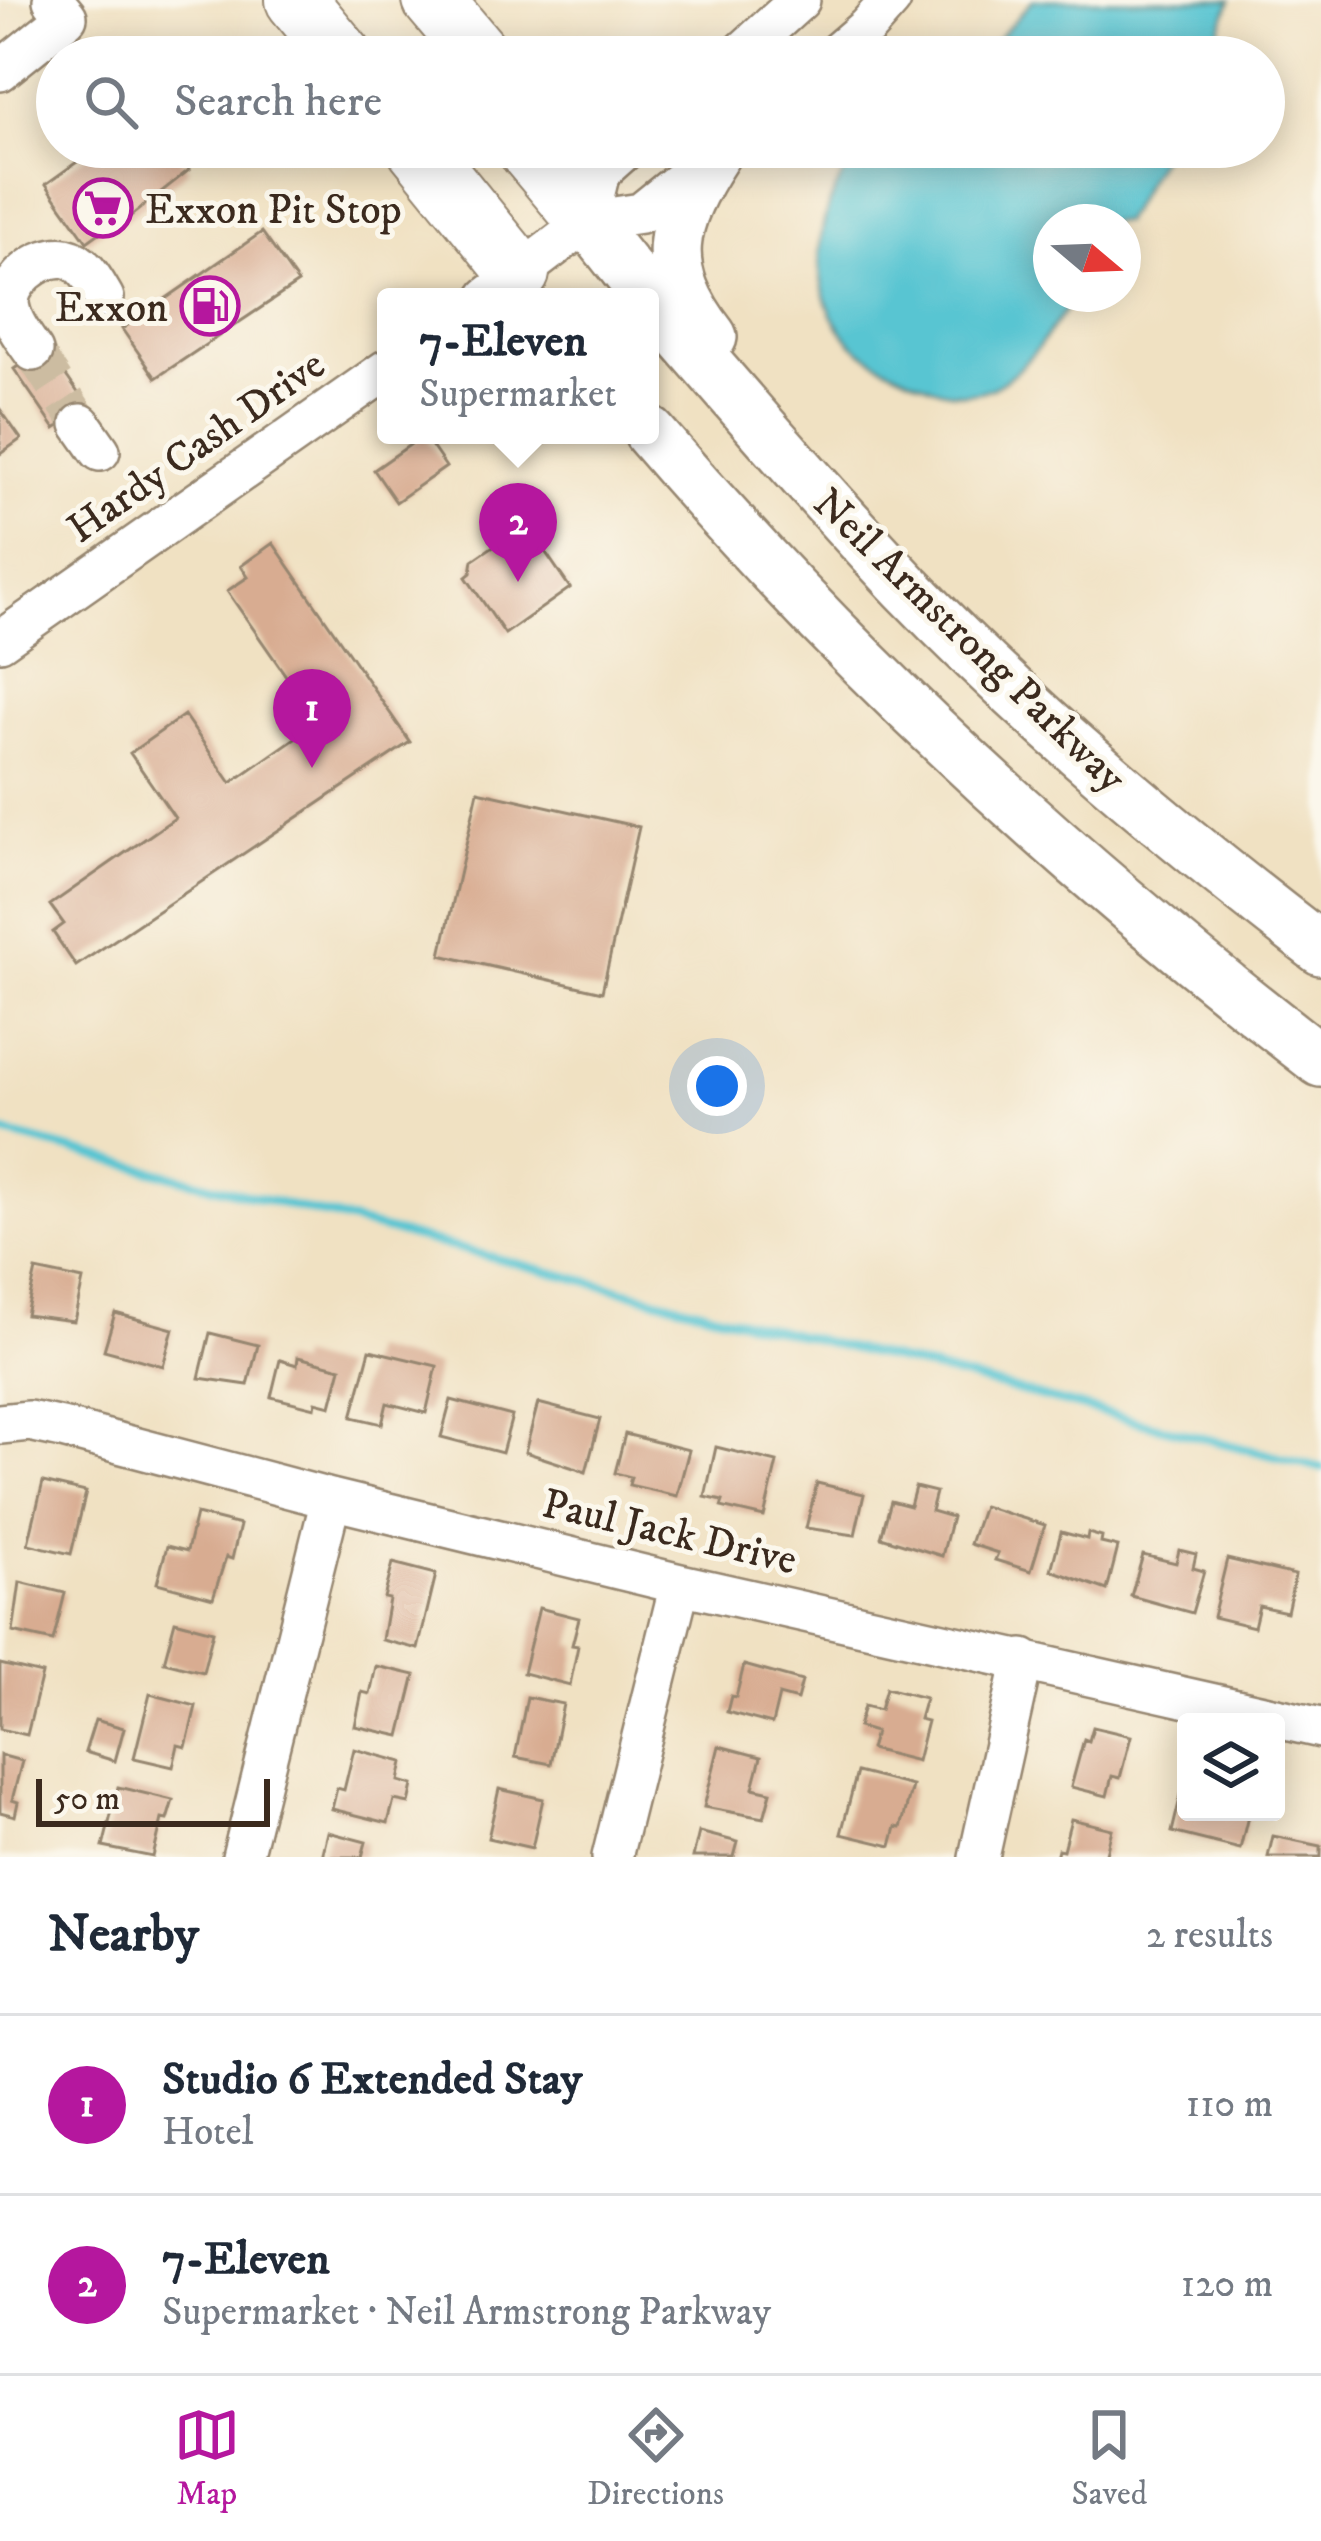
<!DOCTYPE html>
<html lang="en">
<head>
<meta charset="utf-8">
<style>
	body { margin:0; font-family:"IM FELL DW Pica",serif; background:#f2f2f3; color:#1f2937 }
	.controls { position:absolute; right:36px; bottom:36px; display:grid; overflow:hidden; border-radius:12px; box-shadow:0 6px 30px #0003 }
	.controls button { width:108px; height:108px; display:grid; place-items:center; padding:0; border:0; border-bottom:3px solid #e0e1e3; background:#fff; color:#1f2937; font:60px sans-serif }
	.compass { position:absolute; left:1033px; top:204px; width:108px; height:108px; border-radius:50%; background:#fff; box-shadow:0 6px 30px #0003; rotate:109deg }
	.scale { position:absolute; left:36px; bottom:30px; width:234px; box-sizing:border-box; padding-left:12px; border:6px solid #3b2a1e; border-top:0; font-size:33px; line-height:42px; white-space:nowrap; color:#3b2a1e; -webkit-text-stroke:9px #fbf7ec; paint-order:stroke }
	.you { position:absolute; left:717px; top:1086px; width:42px; height:42px; margin:-30px; border:9px solid #fff; border-radius:50%; background:#1a73e8; box-shadow:0 0 0 18px #1a73e833 }
	.badge { display:grid; place-items:center; width:78px; height:78px; border-radius:50%; background:#b5179e; color:#fff; font-size:39px; font-weight:700 }
	.pin { position:absolute; translate:-50% -99px; filter:drop-shadow(0 3px 6px #0008) }
	.pin::after { content:''; position:absolute; top:63px; width:42px; height:36px; background:inherit; clip-path:polygon(0 0,100% 0,50% 100%) }
	.popup { position:absolute; left:377px; top:288px; width:282px; height:156px; box-sizing:border-box; display:grid; place-content:center; border-radius:12px; background:#fff; filter:drop-shadow(0 3px 9px #0005); font-size:39px; white-space:nowrap; color:#747a83 }
	.popup b { font-size:45px; color:#1f2937 }
	.popup::after { content:''; position:absolute; left:50%; top:100%; margin-left:-24px; border:24px solid transparent; border-top-color:#fff }
	.list { margin:0; padding:0; list-style:none }
	h2 { display:flex; justify-content:space-between; align-items:center; height:156px; margin:0; padding:0 48px; font-size:51px }
	h2 small { font-size:39px; font-weight:400; color:#747a83 }
	.list li { display:grid; grid-template-columns:78px 1fr auto; gap:36px; align-items:center; box-sizing:border-box; height:180px; padding:0 48px; border-top:3px solid #e0e1e3 }
	.list b { display:block; font-size:45px; white-space:nowrap }
	.list p { margin:0; font-size:39px; white-space:nowrap; color:#747a83 }
	.list em { font-size:39px; font-style:normal; color:#747a83 }
	.icon { flex:none; width:66px; height:66px; fill:none; stroke:currentColor; stroke-width:2; stroke-linecap:round; stroke-linejoin:round }
	.map { position:relative; flex:none; width:1321px; height:1857px; overflow:hidden }
	.search { position:absolute; background:#fff; box-shadow:0 6px 30px #0003; left:36px; right:36px; top:36px; height:132px; display:flex; align-items:center; gap:30px; box-sizing:border-box; padding:0 42px; border-radius:66px; color:#747a83; font-size:45px }
	.sheet { height:516px; background:#fff }
	nav { display:flex; justify-content:space-around; align-items:center; box-sizing:border-box; height:168px; border-top:3px solid #e0e1e3; background:#fff; font-size:33px; color:#747a83 }
	nav a { display:grid; justify-items:center; gap:6px }
	nav .on { color:#b5179e }
	.map>svg:first-child { display:block }
	.water { fill:#59c5d2; stroke:#4a7878; stroke-width:3 }
	.lines { fill:none; stroke-linecap:round; stroke-linejoin:round }
	.stream { stroke:#59c5d2; stroke-width:9 }
	.building { fill:#d8ac91 }
	.minor-tunnel { stroke:#ccbca1; stroke-width:39; stroke-dasharray:39 20; stroke-linecap:butt }
	.minor-casing { stroke:#968670; stroke-width:44 }
	.major-casing { stroke:#968670; stroke-width:56 }
	.highway-casing { stroke:#968670; stroke-width:64 }
	.minor { stroke:#fff; stroke-width:39 }
	.major { stroke:#fff; stroke-width:51 }
	.highway { stroke:#fff; stroke-width:60 }
	.labels { text-anchor:middle; stroke-width:10; stroke-linejoin:round; paint-order:stroke }
	.poi-label { font-size:42px; fill:#3b2a1e; stroke:#fbf7ec; text-anchor:start }
	.street-label { font-size:42px; fill:#3b2a1e; stroke:#fbf7ec }
</style>
</head>
<body>
<div class="map">
<svg width="1321" height="1857" viewBox="0 0 1321 1857">
	<rect width="100%" height="100%" fill="#fbf7ec"/>
	<filter id="ink" filterUnits="userSpaceOnUse"><feTurbulence type="fractalNoise" baseFrequency=".00833" numOctaves="2"/><feDisplacementMap in="SourceGraphic" scale="24" xChannelSelector="R" yChannelSelector="G"/><feConvolveMatrix kernelMatrix="1 2 1 2 8 2 1 2 1" color-interpolation-filters="sRGB"/></filter>
	<filter id="wash" filterUnits="userSpaceOnUse"><feTurbulence type="fractalNoise" baseFrequency=".004" numOctaves="4" result="noise"/><feDisplacementMap in="SourceGraphic" scale="48" xChannelSelector="R" yChannelSelector="G"/><feGaussianBlur stdDeviation="2.7" result="paint"/><feColorMatrix in="noise" values="0 0 0 0 0 0 0 0 0 0 0 0 0 0 0 0 0 1.4 0 .05"/><feComposite in="paint" operator="in"/></filter>
	<g filter="url(#wash)">
		<rect width="100%" height="100%" fill="#f0e1c2"/>
		<path class="water" d="M1033,0H1231L1210,57H974L993,44Z
			M865,147H1166L1123,222H1051V294H1077C1054,324 1032,364 999,384C974,399 945,394 920,382C898,373 865,358 849,340C800,284 817,196 865,147Z"/>
		<g class="lines">
			<path class="stream" d="M0,1132L1321,1468"/>
		</g>
		<g id="blocks">
			<path class="building" d="M98,147H173L189,170L113,230L109,226L87,242L46,184Z
				M262,232L298,283L156,378L122,329Z
				M46,347L88,407L55,429L14,369Z
				M0,409L21,439L0,454Z
				M424,435L446,467L396,502L374,470Z
				M531,531L570,588L505,634L466,577L471,573L473,560L511,534L524,536Z
				M273,543L410,742L76,966L53,932L64,924L50,905L175,818L130,753L184,715L231,783L318,722L227,591L248,577L241,566Z
				M478,791L639,827L602,992L441,955Z
				M36,1270L83,1280L74,1321L26,1315Z
				M115,1313L173,1329L163,1366L104,1350Z
				M210,1333L258,1345L248,1385L199,1378Z
				M370,1350L437,1366L426,1413L387,1403L382,1424L352,1417Z
				M298,1357L341,1368L331,1406L316,1402L315,1408L271,1397L280,1360L297,1365Z
				M451,1400L512,1416L502,1453L441,1437Z
				M538,1403L600,1419L586,1472L525,1452Z
				M625,1434L689,1450L677,1496L629,1485L631,1477L615,1473Z
				M716,1447L777,1462L764,1517L721,1507L723,1501L705,1497Z
				M43,1482L86,1492L71,1554L28,1544Z
				M817,1483L864,1494L855,1535L806,1528Z
				M915,1487L936,1492L931,1511L952,1517L942,1556L881,1537L891,1501L910,1506Z
				M983,1506L1045,1525L1031,1571L995,1560L998,1553L970,1544Z
				M196,1514L240,1525L232,1559L226,1557L213,1598L157,1583L167,1546L187,1551Z
				M1061,1532L1087,1539L1088,1533L1102,1537L1101,1543L1118,1547L1107,1590L1051,1570Z
				M1179,1550L1196,1554L1193,1568L1204,1571L1192,1613L1131,1596L1143,1555L1176,1563Z
				M1227,1559L1295,1575L1287,1612L1259,1606L1254,1627L1213,1617Z
				M393,1563L436,1574L418,1649L382,1640L389,1599L384,1598Z
				M20,1582L65,1593L53,1641L13,1632Z
				M539,1608L579,1618L572,1645L578,1646L570,1685L523,1673Z
				M175,1621L213,1631L203,1672L164,1662Z
				M0,1664L42,1674L27,1735L0,1729Z
				M744,1665L802,1681L797,1700L779,1695L772,1724L727,1712L731,1696L736,1697Z
				M376,1666L415,1675L400,1736L355,1726L362,1692L370,1694Z
				M886,1688L925,1698L919,1719L927,1721L917,1761L870,1749L875,1732L858,1727L864,1706L880,1710Z
				M150,1694L196,1706L186,1747L178,1745L173,1767L134,1758Z
				M527,1697L563,1704L551,1764L515,1757Z
				M95,1720L124,1728L115,1761L85,1752Z
				M1093,1727L1131,1736L1120,1778L1112,1776L1107,1796L1071,1787L1084,1739L1089,1741Z
				M719,1746L761,1757L753,1788L771,1792L764,1818L704,1807Z
				M354,1749L403,1762L399,1781L413,1785L409,1803L394,1800L388,1823L332,1809L337,1788L344,1790Z
				M0,1755L22,1761L12,1800L18,1802L15,1816L0,1812Z
				M857,1772L912,1786L901,1828L896,1827L891,1846L841,1834Z
				M1184,1782L1186,1812H1249L1240,1849L1172,1832Z
				M118,1787L173,1800L167,1820L162,1819L153,1857L103,1847Z
				M499,1789L543,1799L532,1848L488,1838Z
				M1071,1819L1112,1829L1105,1857H1056L1058,1849L1063,1850Z
				M328,1832L366,1842L362,1857H322Z
				M699,1832L738,1842L734,1857H693Z
				M1273,1836L1321,1846V1857H1268Z"/>
		</g>
	</g>
	<g filter="url(#ink)">
		<use href="#blocks" fill-opacity="0" stroke="#968670" stroke-width="3"/>
		<g class="lines">
			<path class="minor-tunnel" d="M33,351L81,424"/>
			<g class="minor-casing">
				<path id="minor" d="M737,57L800,0
					M832,57L867,27L891,0
					M0,71L67,17L53,0
					M588,221L600,172L628,147
					M488,297L588,221L641,213L703,163
					M33,351C24,338 13,324 10,309C3,283 41,253 66,258C85,262 95,283 104,298
					M81,424L100,451
					M0,641L386,370
					M0,1424L29,1421L62,1428L331,1499L680,1584L1321,1728
					M242,1857L331,1499
					M612,1857L680,1584
					M979,1857L1023,1659"/>
			</g>
			<g class="major-casing">
				<path id="major" d="M588,221L648,297
					M650,299C734,396 818,494 906,587C1033,719 1176,838 1321,949
					M711,337C657,268 669,223 714,154
					M650,433C851,668 1076,873 1321,1061"/>
			</g>
			<g class="highway-casing">
				<path id="highway" d="M296,0L343,57
					M433,0L481,57
					M417,147L519,273
					M526,147L588,221"/>
			</g>
			<use href="#minor" class="minor"/>
			<use href="#major" class="major"/>
			<use href="#highway" class="highway"/>
		</g>
	</g>
	<defs>
		<g id="supermarket-ring" transform="scale(3)"><circle r="9.5" fill="#fbf7ec" stroke="#b5179e" stroke-width="1.5"/><path d="M-6-5.5h2.5l.6 2H6L4.5 2H-2.5L-4.4-4H-6ZM-1.5 3.2a1.3 1.3 0 1 0 .1 0ZM3 3.2a1.3 1.3 0 1 0 .1 0Z" fill="#b5179e"/></g>
		<g id="fuel-ring" transform="scale(3)"><circle r="9.5" fill="#fbf7ec" stroke="#b5179e" stroke-width="1.5"/><path d="M-5.5-6h7V0h2V4h1.3V-2.5L3-4.5l.8-.8L6-3V5H2.5V1h-1V6h-7ZM-4.2-4.7v3.2H.2V-4.7Z" fill="#b5179e"/></g>
	</defs>
	<g fill-rule="evenodd">
		<use href="#supermarket-ring" x="103" y="208"/>
		<use href="#fuel-ring" x="210" y="306"/>
	</g>
	<g class="labels">
		<g class="poi-label">
			<text x="145" y="223">Exxon Pit Stop</text>
			<text x="168" y="321" text-anchor="end">Exxon</text>
		</g>
		<g class="street-label">
			<text transform="translate(195 445) rotate(-35)" y="15">Hardy Cash Drive</text>
			<text transform="translate(971 639) rotate(44)" y="15">Neil Armstrong Parkway</text>
			<text transform="translate(670 1530) rotate(13)" y="15">Paul Jack Drive</text>
		</g>
	</g>
</svg>
<div class="controls">
<button><svg class="icon" aria-label="layers" viewBox="0 0 24 24"><path d="M12 4l9 5-9 5-9-5zM3 14l9 5 9-5"/></svg></button>
</div>
<svg class="compass" viewBox="-18 -18 36 36"><path d="M0-13l5 13h-10z" fill="#e53935"/><path d="M0 13l5-13h-10z" fill="#747a83"/></svg>
<div class="scale">50 m</div>
<div class="you"></div>
<div class="pin badge" style="left:312px;top:768px">1</div>
<div class="pin badge" style="left:518px;top:582px">2</div>
<div class="popup"><b>7-Eleven</b>Supermarket</div>
<div class="search"><svg class="icon" aria-label="search" viewBox="0 0 24 24"><circle cx="10" cy="10" r="6"/><path d="M15 15l6 6"/></svg>Search here</div>
</div>
<section class="sheet">
<h2>Nearby<small>2 results</small></h2>
<ul class="list">
<li><span class="badge">1</span><div><b>Studio 6 Extended Stay</b><p>Hotel</p></div><em>110 m</em></li>
<li><span class="badge">2</span><div><b>7-Eleven</b><p>Supermarket · Neil Armstrong Parkway</p></div><em>120 m</em></li>
</ul>
</section>
<nav>
<a class="on"><svg class="icon" aria-label="map" viewBox="0 0 24 24"><path d="M3 6l6-2 6 2 6-2v14l-6 2-6-2-6 2zM9 4v14M15 6v14"/></svg>Map</a>
<a><svg class="icon" aria-label="directions" viewBox="0 0 24 24"><path d="M12 3l9 9-9 9-9-9zM9 14v-3h6M13 9l2 2-2 2"/></svg>Directions</a>
<a><svg class="icon" aria-label="saved" viewBox="0 0 24 24"><path d="M7 4h10v16l-5-4-5 4z"/></svg>Saved</a>
</nav>
</body>
</html>
